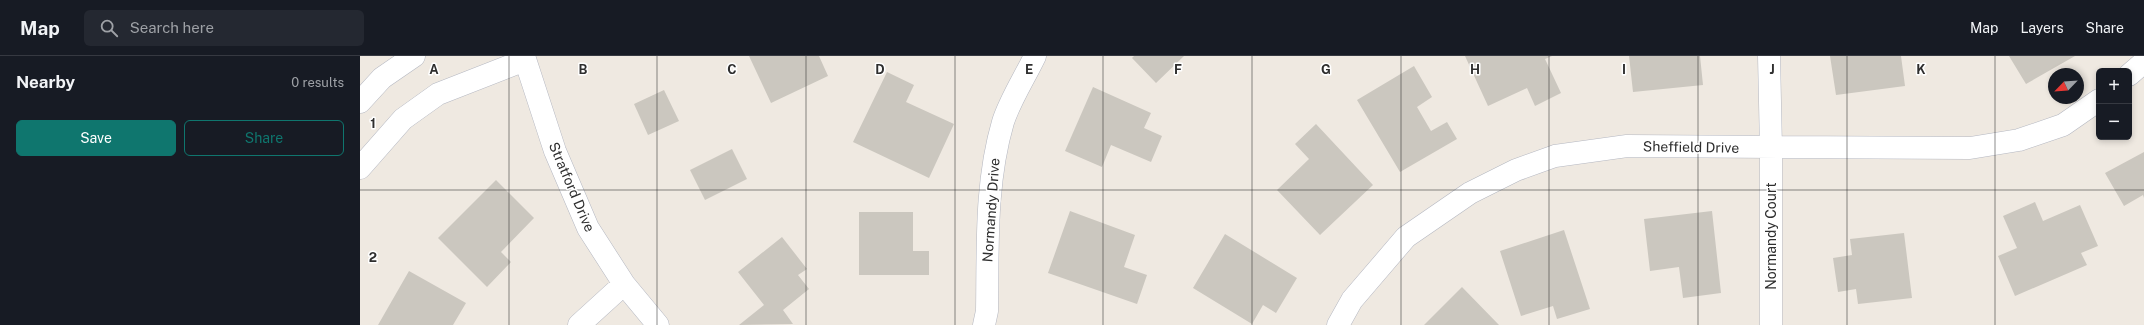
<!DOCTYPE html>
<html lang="en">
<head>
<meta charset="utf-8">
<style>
	body { margin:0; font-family:"Public Sans",sans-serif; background:#242831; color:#f1f3f6 }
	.controls { position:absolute; right:12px; top:12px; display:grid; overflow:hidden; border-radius:6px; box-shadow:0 2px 6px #0003 }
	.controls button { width:36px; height:36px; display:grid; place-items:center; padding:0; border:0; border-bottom:1px solid #363941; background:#171b24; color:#f1f3f6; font:20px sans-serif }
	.compass { position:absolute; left:1688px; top:12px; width:36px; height:36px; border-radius:50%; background:#171b24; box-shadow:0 2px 6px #0003; rotate:245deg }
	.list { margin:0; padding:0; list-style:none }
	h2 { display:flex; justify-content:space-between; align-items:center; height:52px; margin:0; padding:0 16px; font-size:17px }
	h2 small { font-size:13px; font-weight:400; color:#9ea1a6 }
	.actions { display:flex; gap:8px; padding:12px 16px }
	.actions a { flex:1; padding:9px 0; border:1px solid #0f766e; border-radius:6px; text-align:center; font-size:14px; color:#0f766e }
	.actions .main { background:#0f766e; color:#fff }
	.icon { flex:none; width:22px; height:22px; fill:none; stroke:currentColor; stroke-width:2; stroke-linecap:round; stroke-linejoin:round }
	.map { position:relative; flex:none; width:1784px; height:269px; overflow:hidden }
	header { display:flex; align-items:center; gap:24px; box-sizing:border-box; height:56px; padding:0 20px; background:#171b24; border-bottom:1px solid #363941 }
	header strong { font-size:19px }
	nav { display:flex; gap:22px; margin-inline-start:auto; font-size:14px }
	.search { width:280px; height:36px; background:#242831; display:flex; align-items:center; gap:10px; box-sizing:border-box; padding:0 14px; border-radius:6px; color:#9ea1a6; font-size:15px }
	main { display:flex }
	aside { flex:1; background:#171b24 }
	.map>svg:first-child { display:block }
	.building { fill:#cbc7bf }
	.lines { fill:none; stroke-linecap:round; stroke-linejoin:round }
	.minor-casing { stroke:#b4b7c1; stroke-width:23 }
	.minor { stroke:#fff; stroke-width:22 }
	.grid { fill:none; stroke:#2e2e2e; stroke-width:1; stroke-opacity:0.55 }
	.labels { text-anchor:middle; stroke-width:3; stroke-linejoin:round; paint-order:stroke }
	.street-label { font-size:14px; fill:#2e2e2e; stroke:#fff }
	.grid-label { font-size:13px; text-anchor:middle; font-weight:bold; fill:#2e2e2e; stroke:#fff; stroke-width:3; stroke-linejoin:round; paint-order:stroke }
</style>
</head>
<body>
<header>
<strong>Map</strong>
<div class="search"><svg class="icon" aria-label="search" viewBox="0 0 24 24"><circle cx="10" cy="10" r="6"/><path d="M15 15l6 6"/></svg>Search here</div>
<nav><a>Map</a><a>Layers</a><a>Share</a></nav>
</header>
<main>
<aside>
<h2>Nearby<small>0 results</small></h2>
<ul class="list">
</ul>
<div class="actions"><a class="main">Save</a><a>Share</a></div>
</aside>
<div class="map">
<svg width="1784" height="269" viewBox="0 0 1784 269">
	<rect width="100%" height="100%" fill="#efe9e1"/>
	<path class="building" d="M389,0H459L468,20L411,47Z
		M774,0H824L796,27L772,2Z
		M1105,0H1192L1185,3L1201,37L1175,50L1167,32L1128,50Z
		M1269,0H1340L1343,29L1273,36Z
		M1470,0H1541L1545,30L1476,39Z
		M1649,0H1715L1666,28Z
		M1054,10L1072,41L1057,51L1071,75L1087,66L1097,83L1040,116L997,44Z
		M527,16L554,29L546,46L594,68L569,122L493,86Z
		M733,31L791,57L784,72L802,80L791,106L751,89L742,111L705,95Z
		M304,34L319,65L288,79L274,48Z
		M956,68L1013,129L960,179L917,134L949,103L935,88Z
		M372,93L387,123L345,144L330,114Z
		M1784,96V142L1783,139L1764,150L1745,117Z
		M136,124L174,162L141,196L151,206L127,231L78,182Z
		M1675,146L1683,165L1720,149L1738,190L1721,197L1727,209L1655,240L1638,200L1657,192L1643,160Z
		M710,155L775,179L764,211L787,219L777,248L688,217Z
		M1352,155L1361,237L1323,242L1319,211L1290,215L1284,163Z
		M499,156H553V195H569V219H499Z
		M1204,174L1230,253L1197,263L1193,250L1161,260L1140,195Z
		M1544,177L1552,242L1498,248L1496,233L1478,236L1473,202L1492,199L1490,183Z
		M865,178L937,222L916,257L903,249L892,268L833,232Z
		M422,181L447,213L438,219L449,233L423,254L433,268L379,269L404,249L378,216Z
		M49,215L106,247L93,269H18Z
		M1102,231L1139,269H1064Z"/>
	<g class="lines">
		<g class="minor-casing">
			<path id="minor" d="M164,0L195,95L228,172L264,228L298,269
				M1409,0L1411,92V269
				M1769,19L1784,6
				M0,46L22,22L54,0
				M0,112L43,63L78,38L165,4
				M219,269L264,228
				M624,269L627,255C628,192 625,127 643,66C650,44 665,21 675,0
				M978,269L992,244L1046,181L1110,137L1156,114L1195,100L1267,90L1610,92L1659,84L1703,69L1739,44"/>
		</g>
		<use href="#minor" class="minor"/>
	</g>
	<path class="grid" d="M149,0V269M297,0V269M446,0V269M595,0V269M743,0V269M892,0V269M1041,0V269M1189,0V269M1338,0V269M1487,0V269M1635,0V269M0,134H1784"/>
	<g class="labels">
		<g class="street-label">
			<text transform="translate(1331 91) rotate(1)" y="5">Sheffield Drive</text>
			<text transform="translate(212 131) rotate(67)" y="5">Stratford Drive</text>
			<text transform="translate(631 154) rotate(-86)" y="5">Normandy Drive</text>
			<text transform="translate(1411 180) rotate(-90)" y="5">Normandy Court</text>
		</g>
	</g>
	<g class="grid-label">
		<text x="74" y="18">A</text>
		<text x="223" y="18">B</text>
		<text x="372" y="18">C</text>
		<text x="520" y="18">D</text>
		<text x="669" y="18">E</text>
		<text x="818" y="18">F</text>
		<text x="966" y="18">G</text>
		<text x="1115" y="18">H</text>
		<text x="1264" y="18">I</text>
		<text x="1412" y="18">J</text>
		<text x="1561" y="18">K</text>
		<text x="13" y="72">1</text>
		<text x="13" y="206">2</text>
	</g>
</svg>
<div class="controls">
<button>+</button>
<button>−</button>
</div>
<svg class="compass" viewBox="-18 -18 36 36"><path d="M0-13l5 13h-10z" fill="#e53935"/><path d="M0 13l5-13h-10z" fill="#9ea1a6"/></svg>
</div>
</main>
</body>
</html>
